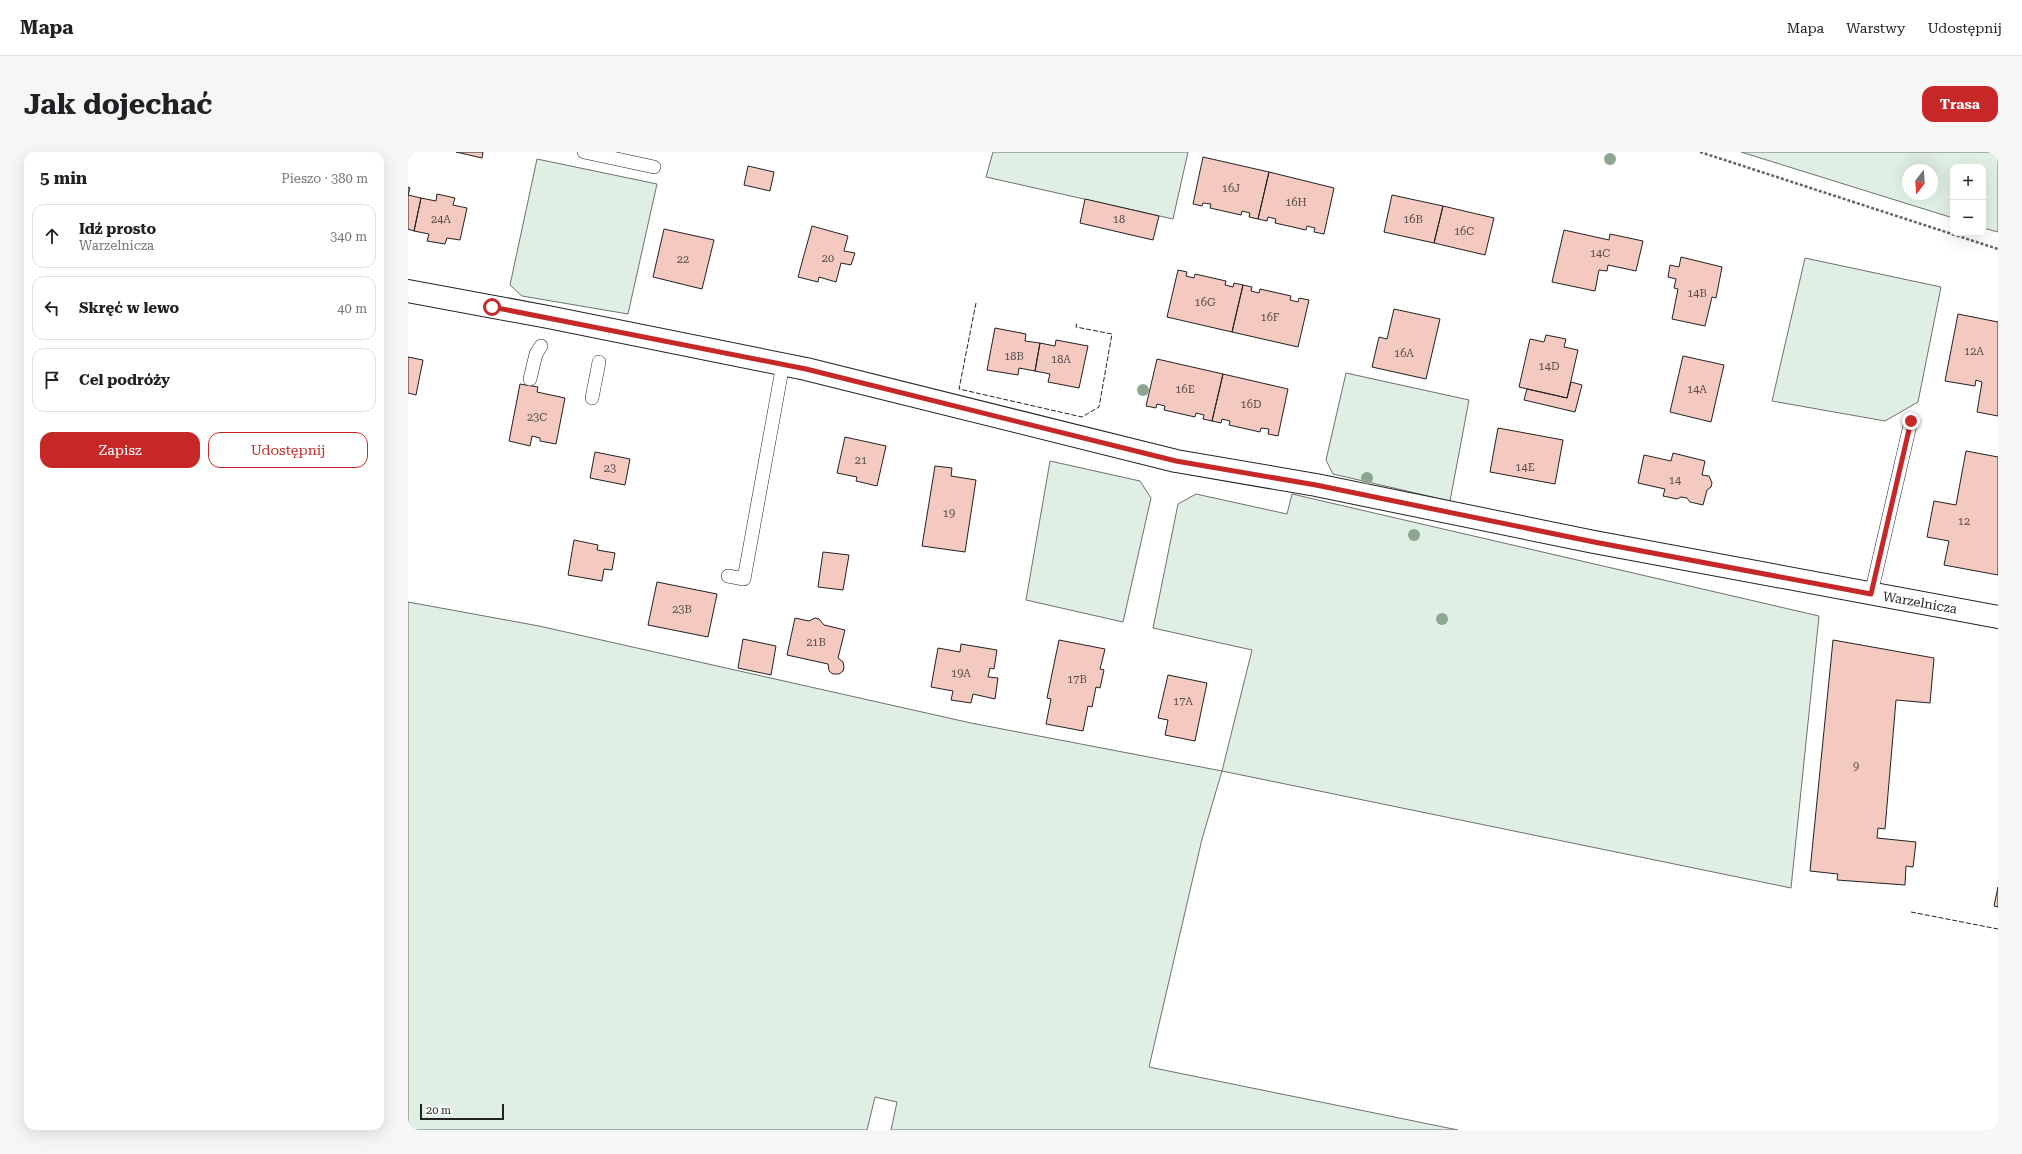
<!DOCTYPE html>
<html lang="pl">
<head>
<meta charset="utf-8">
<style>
	body { margin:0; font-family:"Roboto Serif",serif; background:#f6f6f6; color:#202124 }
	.controls { position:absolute; right:12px; top:12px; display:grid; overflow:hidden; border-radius:8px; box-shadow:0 4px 16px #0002 }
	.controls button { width:36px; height:36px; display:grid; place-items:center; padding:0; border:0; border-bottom:1px solid #e0e0e0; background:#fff; color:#202124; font:20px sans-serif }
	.compass { position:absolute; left:1494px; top:12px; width:36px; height:36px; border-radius:50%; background:#fff; box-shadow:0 4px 16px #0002; rotate:197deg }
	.scale { position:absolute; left:12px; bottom:10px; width:84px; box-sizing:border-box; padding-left:4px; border:2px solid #222; border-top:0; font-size:11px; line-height:14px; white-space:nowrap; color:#222; -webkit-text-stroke:3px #fff; paint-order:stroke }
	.stop { position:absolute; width:12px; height:12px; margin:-9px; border:3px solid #c62828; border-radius:50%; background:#fff }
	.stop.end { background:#c62828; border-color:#fff; box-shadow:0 1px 4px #0008 }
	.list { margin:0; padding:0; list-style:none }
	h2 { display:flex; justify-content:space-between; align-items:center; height:52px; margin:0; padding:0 16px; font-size:17px }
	h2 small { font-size:13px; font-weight:400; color:#757577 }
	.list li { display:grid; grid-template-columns:26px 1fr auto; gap:12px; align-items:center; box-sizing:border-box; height:64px; margin:0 8px 8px; padding:0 8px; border:1px solid #e0e0e0; border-radius:12px }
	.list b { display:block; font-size:15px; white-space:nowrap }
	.list p { margin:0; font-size:13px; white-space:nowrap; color:#757577 }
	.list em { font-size:13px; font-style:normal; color:#757577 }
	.actions { display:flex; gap:8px; padding:12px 16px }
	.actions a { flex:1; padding:9px 0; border:1px solid #c62828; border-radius:12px; text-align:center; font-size:14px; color:#c62828 }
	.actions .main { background:#c62828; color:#fff }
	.icon { flex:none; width:22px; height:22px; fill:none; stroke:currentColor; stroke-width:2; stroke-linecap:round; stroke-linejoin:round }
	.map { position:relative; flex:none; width:1590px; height:978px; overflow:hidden; border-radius:12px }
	header { display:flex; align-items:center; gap:24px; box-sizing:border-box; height:56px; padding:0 20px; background:#fff; border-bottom:1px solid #e0e0e0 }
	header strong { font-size:19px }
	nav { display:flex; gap:22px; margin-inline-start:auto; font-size:14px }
	.intro { display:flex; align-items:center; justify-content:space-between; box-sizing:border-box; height:96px; padding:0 24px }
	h1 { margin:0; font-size:28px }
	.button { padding:10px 18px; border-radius:12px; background:#c62828; color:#fff; font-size:14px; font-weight:700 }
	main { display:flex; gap:24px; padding:0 24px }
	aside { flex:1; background:#fff; border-radius:12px; box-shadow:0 4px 16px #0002 }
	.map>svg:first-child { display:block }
	.green { fill:#e0efe3; stroke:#6f6f6f; fill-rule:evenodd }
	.building { fill:#f3c9c0; stroke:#222 }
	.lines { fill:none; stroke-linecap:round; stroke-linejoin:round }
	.service-casing { stroke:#222; stroke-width:14 }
	.minor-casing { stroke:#222; stroke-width:24 }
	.path { stroke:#646464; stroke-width:2.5; stroke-dasharray:3 2; stroke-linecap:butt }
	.service { stroke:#fff; stroke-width:13 }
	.minor { stroke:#fff; stroke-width:22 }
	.fence { stroke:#222; stroke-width:1; stroke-dasharray:5 2; stroke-linecap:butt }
	.tree { fill:#8da692 }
	.route { stroke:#c62828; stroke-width:5 }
	.labels { text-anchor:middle; stroke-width:3; stroke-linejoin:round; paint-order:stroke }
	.number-label { font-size:11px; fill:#564c4a }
	.street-label { font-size:13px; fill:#222; stroke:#fff }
</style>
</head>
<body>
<header>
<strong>Mapa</strong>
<nav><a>Mapa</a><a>Warstwy</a><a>Udostępnij</a></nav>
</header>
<div class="intro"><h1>Jak dojechać</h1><a class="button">Trasa</a></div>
<main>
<aside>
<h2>5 min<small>Pieszo · 380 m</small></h2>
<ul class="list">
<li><svg class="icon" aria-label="ahead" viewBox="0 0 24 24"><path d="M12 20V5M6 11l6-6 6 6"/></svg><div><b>Idź prosto</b><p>Warzelnicza</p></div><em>340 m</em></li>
<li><svg class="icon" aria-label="left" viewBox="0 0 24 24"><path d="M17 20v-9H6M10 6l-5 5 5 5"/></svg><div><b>Skręć w lewo</b></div><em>40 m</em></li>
<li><svg class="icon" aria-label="arrive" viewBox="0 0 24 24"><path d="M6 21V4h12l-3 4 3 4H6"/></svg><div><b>Cel podróży</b></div></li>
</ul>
<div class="actions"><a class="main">Zapisz</a><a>Udostępnij</a></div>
</aside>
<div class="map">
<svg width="1590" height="978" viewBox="0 0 1590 978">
	<rect width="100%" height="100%" fill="#fff"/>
	<path class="green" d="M585,0H780L765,67L578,25Z
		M1333,0H1590V80L1575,76V15H1545V66ZM1500,18H1524V42H1500Z
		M129,7L249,32L220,162L114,144L102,133Z
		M1397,106L1533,135L1510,250L1477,269L1364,249Z
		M938,221L1061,248L1042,349L925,322L918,308Z
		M642,309L732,329L743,346L715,470L618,448Z
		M788,342L879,362L884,342L1411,464L1383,736L814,619L794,687L741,915L1050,978H483L489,950L467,945L459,978H0V450L131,474L563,571L814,619L844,498L745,476L770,352Z"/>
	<path class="building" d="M48,0H75L74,6Z
		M795,5L861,20L850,67L841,65L842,61L834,59L833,63L802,56L803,52L795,51L794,54L785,52Z
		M340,14L366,20L362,39L336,33Z
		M861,20L926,36L916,82L906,80L907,76L899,74L898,78L867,71L868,67L860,65L859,69L850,67Z
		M0,35L2,36L0,43L13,46L6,79L0,77Z
		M29,42L47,46L45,53L59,56L52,88L39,86L37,92L19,89L21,82L6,79L13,46L28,49Z
		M984,43L1035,54L1026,91L976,80Z
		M677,47L751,64L745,88L672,71Z
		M1035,54L1086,66L1077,103L1026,91Z
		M404,74L440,84L436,99L447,101L443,113L433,111L428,130L411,125L410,130L390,125Z
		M256,77L306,88L294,137L245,125Z
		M1156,78L1201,88L1202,82L1235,89L1228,119L1200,113L1199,119L1191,118L1187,139L1144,130Z
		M1273,105L1314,115L1308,146L1304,145L1297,174L1264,167L1270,137L1266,136L1268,127L1260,125L1262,113L1271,115Z
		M770,118L779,120L778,124L786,126L787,122L818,129L817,133L825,135L826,131L835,133L824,180L759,165Z
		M835,133L844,135L843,139L851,141L852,137L883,144L882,148L890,150L891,146L901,148L890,195L824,180Z
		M986,157L1032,167L1018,227L964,215L971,185L979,187Z
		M1550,162L1590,170V264L1569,260L1574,230L1568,228L1567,234L1537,229Z
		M587,176L618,182L617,189L632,191L627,219L611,216L610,223L579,218Z
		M1138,183L1158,187L1156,195L1170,198L1159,246L1111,235L1122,187L1136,190Z
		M648,188L680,194L671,236L640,230L642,222L627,219L632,191L647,194Z
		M1275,204L1316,213L1303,270L1262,260Z
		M0,205L15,208L8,243L0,241Z
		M749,207L815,222L804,269L795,267L796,263L788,261L787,265L756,258L757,254L749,252L748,256L738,254Z
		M815,222L880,237L870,284L860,282L861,277L853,276L852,280L821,273L822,269L814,267L813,271L804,269Z
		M1163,230L1174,233L1167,260L1116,248L1119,237L1159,246Z
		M112,232L130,235L129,240L157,246L148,292L132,289V286L124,284L122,294L101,289Z
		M1090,276L1155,288L1147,332L1082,320Z
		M437,285L478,294L469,334L448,329L449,325L429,321Z
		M1558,299L1590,305V423L1536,413L1541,389L1519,385L1526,349L1548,353Z
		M187,300L222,307L217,333L182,326Z
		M1265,301L1297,309L1294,323L1301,324L1304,331L1303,335L1299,338L1295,353L1282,350L1279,346L1273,345L1269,347L1255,344L1257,337L1230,331L1236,303L1263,309Z
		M527,314L544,316L543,324L568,328L557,400L514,394Z
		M166,388L190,393L189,398L207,401L204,418L196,417L194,429L160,423Z
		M415,400L441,403L435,438L410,435Z
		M249,430L309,442L300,485L240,473Z
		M387,466L401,469L407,466L411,467L416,473L437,478L430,506L435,510L436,515L435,519L431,522H425L421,519L420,512L379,503Z
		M335,487L368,494L363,523L330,516Z
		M651,488L697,497L692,517L696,518L692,536L688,535L684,555L680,554L675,579L638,572L643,547L639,546Z
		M1425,488L1526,506L1522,551L1488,548L1477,677L1470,676L1469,686L1508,690L1505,715L1498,714L1497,733L1429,728L1430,722L1402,719Z
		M553,492L589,498L586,517L582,516L580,525L590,526L587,547L565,542L563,551L543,548L545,539L523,535L530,496L552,500Z
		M760,523L799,531L787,589L757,583L760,568L750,566Z
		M1590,735V755L1586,754Z"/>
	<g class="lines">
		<g class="service-casing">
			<path id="service" d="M176,0L246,15
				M122,227L128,202L133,194
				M184,246L191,210
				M320,424L336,427L375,212
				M1463,442L1503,269"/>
		</g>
		<g class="minor-casing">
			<path id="minor" d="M0,139L140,165L398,217L768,309L908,333L1186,390L1590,465"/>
		</g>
		<path class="path" d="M1292,0L1590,97"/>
		<use href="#service" class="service"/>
		<use href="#minor" class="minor"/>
		<path class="fence" d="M568,151L551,237L674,265L691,255L704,182L668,175L669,170
			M1503,760L1590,777"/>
	</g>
	<g class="tree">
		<circle cx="1202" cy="7" r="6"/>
		<circle cx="735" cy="238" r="6"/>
		<circle cx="959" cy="326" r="6"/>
		<circle cx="1006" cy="383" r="6"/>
		<circle cx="1034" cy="467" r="6"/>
	</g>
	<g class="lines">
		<path class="route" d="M84,155L398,217L768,309L908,333L1186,390L1463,442L1503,269"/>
	</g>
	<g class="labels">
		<g class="number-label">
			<text x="823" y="40">16J</text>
			<text x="888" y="54">16H</text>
			<text x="33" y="71">24A</text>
			<text x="711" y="71">18</text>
			<text x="1005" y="71">16B</text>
			<text x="1056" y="83">16C</text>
			<text x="1192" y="105">14C</text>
			<text x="420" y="110">20</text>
			<text x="275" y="111">22</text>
			<text x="1289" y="145">14B</text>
			<text x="797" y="154">16G</text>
			<text x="862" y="169">16F</text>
			<text x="1566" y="203">12A</text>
			<text x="996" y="205">16A</text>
			<text x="606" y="208">18B</text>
			<text x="653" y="211">18A</text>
			<text x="1141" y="218">14D</text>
			<text x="777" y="241">16E</text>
			<text x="1289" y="241">14A</text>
			<text x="843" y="256">16D</text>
			<text x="129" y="269">23C</text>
			<text x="453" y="312">21</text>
			<text x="1117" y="319">14E</text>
			<text x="202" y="320">23</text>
			<text x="1267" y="332">14</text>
			<text x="541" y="365">19</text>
			<text x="1556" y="373">12</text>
			<text x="274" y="461">23B</text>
			<text x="408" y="494">21B</text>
			<text x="553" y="525">19A</text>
			<text x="669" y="531">17B</text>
			<text x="775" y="553">17A</text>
			<text x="1448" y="618">9</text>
		</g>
		<g class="street-label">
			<text transform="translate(1512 450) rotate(10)" y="5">Warzelnicza</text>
		</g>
	</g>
</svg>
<div class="controls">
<button>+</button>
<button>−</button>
</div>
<svg class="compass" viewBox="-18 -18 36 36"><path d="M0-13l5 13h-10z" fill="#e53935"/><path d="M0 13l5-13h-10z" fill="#757577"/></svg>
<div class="scale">20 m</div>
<div class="stop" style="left:84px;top:155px"></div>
<div class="stop end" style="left:1503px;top:269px"></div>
</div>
</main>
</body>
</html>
